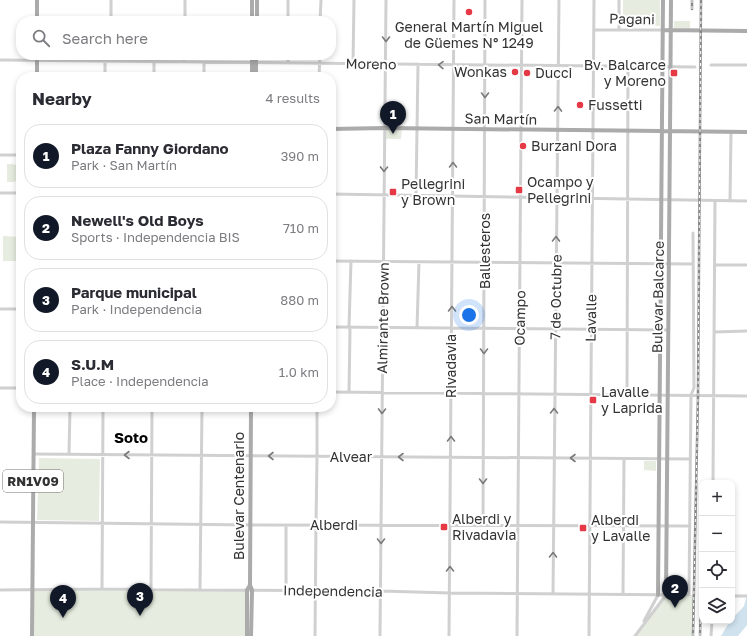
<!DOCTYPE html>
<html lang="en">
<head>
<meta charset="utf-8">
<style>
	body { margin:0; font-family:"Golos Text",sans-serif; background:#f2f2f3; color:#2b2b33 }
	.controls { position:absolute; right:12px; bottom:12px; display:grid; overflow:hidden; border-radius:8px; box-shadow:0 2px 6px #0003 }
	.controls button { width:36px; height:36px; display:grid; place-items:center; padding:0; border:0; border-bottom:1px solid #e1e1e2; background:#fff; color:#2b2b33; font:20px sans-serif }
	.you { position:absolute; left:469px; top:315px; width:14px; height:14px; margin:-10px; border:3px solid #fff; border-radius:50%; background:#1a73e8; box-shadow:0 0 0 6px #1a73e833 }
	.badge { display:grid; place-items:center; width:26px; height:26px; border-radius:50%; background:#111827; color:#fff; font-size:13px; font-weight:700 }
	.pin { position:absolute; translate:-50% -33px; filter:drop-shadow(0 1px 2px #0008) }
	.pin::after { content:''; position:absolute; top:21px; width:14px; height:12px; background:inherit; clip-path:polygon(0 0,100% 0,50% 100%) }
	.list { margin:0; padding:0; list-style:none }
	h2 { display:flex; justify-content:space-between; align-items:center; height:52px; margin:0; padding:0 16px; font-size:17px }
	h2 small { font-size:13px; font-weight:400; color:#7c7c81 }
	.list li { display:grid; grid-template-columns:26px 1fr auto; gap:12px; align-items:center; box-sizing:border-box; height:64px; margin:0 8px 8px; padding:0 8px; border:1px solid #e1e1e2; border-radius:16px }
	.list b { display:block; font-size:15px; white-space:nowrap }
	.list p { margin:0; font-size:13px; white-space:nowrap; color:#7c7c81 }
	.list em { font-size:13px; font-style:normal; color:#7c7c81 }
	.icon { flex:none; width:22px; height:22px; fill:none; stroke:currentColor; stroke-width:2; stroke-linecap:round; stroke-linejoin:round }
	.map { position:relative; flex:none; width:747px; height:636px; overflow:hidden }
	.search { position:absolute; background:#fff; box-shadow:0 2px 6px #0003; left:16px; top:16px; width:320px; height:44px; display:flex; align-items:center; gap:10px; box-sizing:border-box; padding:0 14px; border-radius:16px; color:#7c7c81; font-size:15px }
	.panel { position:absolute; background:#fff; box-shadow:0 2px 6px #0003; left:16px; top:72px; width:320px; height:340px; border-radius:16px }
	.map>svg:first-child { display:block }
	.green { fill:#e6ecdf }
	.water { fill:#cfe2ee }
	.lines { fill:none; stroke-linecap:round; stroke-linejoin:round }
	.minor { stroke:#d0d0d0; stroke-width:3 }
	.major { stroke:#ababab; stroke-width:4 }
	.rail-casing { stroke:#888; stroke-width:2.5 }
	.rail { stroke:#fff; stroke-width:1; stroke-dasharray:3; stroke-linecap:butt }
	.oneway { stroke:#7a7a7a }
	.poi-dot { fill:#e63946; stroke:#fff; stroke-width:1.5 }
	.labels { text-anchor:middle; stroke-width:4; stroke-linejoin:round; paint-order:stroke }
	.shield { fill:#fff; stroke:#707070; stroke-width:1 }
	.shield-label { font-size:13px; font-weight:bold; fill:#333 }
	.street-label { font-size:14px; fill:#333; stroke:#fff }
	.poi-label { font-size:14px; fill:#333; stroke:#fff; text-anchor:start }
	.neighbourhood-label { font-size:15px; font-weight:bold; fill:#000; stroke:#fff }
</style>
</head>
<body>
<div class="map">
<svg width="747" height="636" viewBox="0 0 747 636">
	<rect width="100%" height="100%" fill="#fff"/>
	<path class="green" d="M623,0H660V26L623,25Z
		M674,21H690V28H674Z
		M385,128L402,129L401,139H385Z
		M7,164H13L15,165L17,164H21V182H17L15,181L14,182H7Z
		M3,236L21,237V261H3Z
		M39,458L100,459L99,521L37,520Z
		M644,461H656V471L644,470Z
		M32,589L247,590V636H32Z
		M666,595H694L693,636H635Z"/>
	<path class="water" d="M747,594V625L738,636H721L730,621H732V619L744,606Z"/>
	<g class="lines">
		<path class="minor" d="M111,21V0
			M185,21V0
			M288,21V0
			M320,21L321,0
			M594,30H663
			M619,30V0
			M0,60L695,67
			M110,61L111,55
			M184,62V55
			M288,63V55
			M353,64L354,0
			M711,65H747
			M105,77V61
			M154,77V62
			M204,77V62
			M319,77L320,55
			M0,155H21
			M0,193H21
			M331,194L747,201
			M416,196L418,64
			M730,201L731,132
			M331,261L693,264
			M715,265H747
			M0,309H21
			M331,327L668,330
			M417,328L419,262
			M714,332L747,331
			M0,388H21
			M331,392L747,396
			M349,392L350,330L349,327L351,261
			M627,395L628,66
			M34,454L690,459
			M69,454L70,407
			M713,483L715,201
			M0,522L250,525L690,526
			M483,525L485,0
			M102,589L103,407
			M151,589L152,407
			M0,590L102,589L200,590L381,591L450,593L689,595L691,395L694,388L693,233
			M200,590L202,407
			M286,590V525
			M553,594L559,0
			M623,594L624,459
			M732,596H747
			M644,621L658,595
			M315,636L316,525L317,456V407
			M380,636L386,0
			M449,636L454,0
			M517,636L522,0
			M589,636L594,0
			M635,636L666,595
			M711,636L712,621"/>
		<path class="major" d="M37,21V0
			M252,21V0
			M257,21V0
			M663,30L747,31
			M37,77V55
			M252,77V55
			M256,77V55
			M331,129L385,128L747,132
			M251,407L250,585L252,590L251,636
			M658,595L663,0
			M666,595L670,131L671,0
			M32,636L34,407
			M247,636V590L250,585"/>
		<g class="rail-casing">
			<path id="rail" d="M692,9V0
				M693,636L698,395L701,0
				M700,636L702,531"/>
		</g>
		<use href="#rail" class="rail"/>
	</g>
	<defs><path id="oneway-chevron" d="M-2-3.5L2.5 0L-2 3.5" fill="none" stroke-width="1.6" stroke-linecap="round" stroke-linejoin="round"/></defs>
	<g class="oneway">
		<use href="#oneway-chevron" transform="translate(386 39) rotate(90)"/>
		<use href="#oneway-chevron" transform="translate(441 65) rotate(-179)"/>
		<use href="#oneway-chevron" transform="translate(485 95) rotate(90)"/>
		<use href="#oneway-chevron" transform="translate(558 109) rotate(-89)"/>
		<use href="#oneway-chevron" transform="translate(453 165) rotate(-90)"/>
		<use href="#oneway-chevron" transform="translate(384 169) rotate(91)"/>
		<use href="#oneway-chevron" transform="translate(556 239) rotate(-89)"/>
		<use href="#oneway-chevron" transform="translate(452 309) rotate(-90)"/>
		<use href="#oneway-chevron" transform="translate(484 351) rotate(90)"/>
		<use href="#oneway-chevron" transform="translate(382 411) rotate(91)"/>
		<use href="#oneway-chevron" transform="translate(554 411) rotate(-90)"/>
		<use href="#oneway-chevron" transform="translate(451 439) rotate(-90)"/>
		<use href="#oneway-chevron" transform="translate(127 455) rotate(-180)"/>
		<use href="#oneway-chevron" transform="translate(271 456) rotate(-180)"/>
		<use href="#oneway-chevron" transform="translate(401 457) rotate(-180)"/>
		<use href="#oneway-chevron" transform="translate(573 458) rotate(-180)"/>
		<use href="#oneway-chevron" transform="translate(483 481) rotate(90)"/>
		<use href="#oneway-chevron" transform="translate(381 541) rotate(90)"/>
		<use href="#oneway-chevron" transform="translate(553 555) rotate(-89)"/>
		<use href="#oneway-chevron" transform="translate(450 569) rotate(-90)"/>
	</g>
	<g class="poi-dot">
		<circle cx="469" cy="12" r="4"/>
		<circle cx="515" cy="72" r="4"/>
		<circle cx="527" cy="73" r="4"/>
		<rect x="670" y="69" width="8" height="8" rx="2"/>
		<circle cx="580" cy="105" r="4"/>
		<circle cx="523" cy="146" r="4"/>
		<rect x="515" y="186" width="8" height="8" rx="2"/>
		<rect x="389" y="188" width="8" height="8" rx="2"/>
		<rect x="589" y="396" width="8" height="8" rx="2"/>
		<rect x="440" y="523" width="8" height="8" rx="2"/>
		<rect x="579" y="524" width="8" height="8" rx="2"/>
	</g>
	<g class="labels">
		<rect class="shield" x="3" y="470" width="60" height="22" rx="3"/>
		<g class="shield-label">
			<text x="33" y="486">RN1V09</text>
		</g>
		<g class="street-label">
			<text transform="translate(632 19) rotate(1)" y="5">Pagani</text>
			<text transform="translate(371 64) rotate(1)" y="5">Moreno</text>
			<text transform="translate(501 119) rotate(1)" y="5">San Martín</text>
			<text transform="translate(485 251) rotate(-90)" y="5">Ballesteros</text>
			<text transform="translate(556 297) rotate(-89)" y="5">7 de Octubre</text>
			<text transform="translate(658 297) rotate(-89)" y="5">Bulevar Balcarce</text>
			<text transform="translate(383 318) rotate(-89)" y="5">Almirante Brown</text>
			<text transform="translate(520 318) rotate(-89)" y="5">Ocampo</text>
			<text transform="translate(591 318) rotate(-89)" y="5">Lavalle</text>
			<text transform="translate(451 366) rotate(-90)" y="5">Rivadavia</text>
			<text x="351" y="462">Alvear</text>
			<text transform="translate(239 496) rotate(-90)" y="5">Bulevar Centenario</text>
			<text x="334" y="530">Alberdi</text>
			<text transform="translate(333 591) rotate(1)" y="5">Independencia</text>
		</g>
		<g class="poi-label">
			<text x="469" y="32" text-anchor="middle">General Martín Miguel<tspan x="469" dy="16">de Güemes N° 1249</tspan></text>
			<text x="666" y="70" text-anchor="end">Bv. Balcarce<tspan x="666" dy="16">y Moreno</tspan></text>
			<text x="507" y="77" text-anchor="end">Wonkas</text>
			<text x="535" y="78">Ducci</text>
			<text x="588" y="110">Fussetti</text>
			<text x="531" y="151">Burzani Dora</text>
			<text x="527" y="187">Ocampo y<tspan x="527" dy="16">Pellegrini</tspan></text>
			<text x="401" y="189">Pellegrini<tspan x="401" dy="16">y Brown</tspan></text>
			<text x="601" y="397">Lavalle<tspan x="601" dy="16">y Laprida</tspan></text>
			<text x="452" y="524">Alberdi y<tspan x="452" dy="16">Rivadavia</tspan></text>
			<text x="591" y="525">Alberdi<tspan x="591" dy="16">y Lavalle</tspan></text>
		</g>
		<g class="neighbourhood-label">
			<text x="131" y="443">Soto</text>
		</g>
	</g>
</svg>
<div class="controls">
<button>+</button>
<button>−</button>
<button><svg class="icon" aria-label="locate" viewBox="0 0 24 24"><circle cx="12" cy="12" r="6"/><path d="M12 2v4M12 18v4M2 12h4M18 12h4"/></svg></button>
<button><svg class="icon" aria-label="layers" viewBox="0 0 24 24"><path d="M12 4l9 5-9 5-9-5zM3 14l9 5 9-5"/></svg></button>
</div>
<div class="you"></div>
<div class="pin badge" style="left:393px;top:134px">1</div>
<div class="pin badge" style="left:675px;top:608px">2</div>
<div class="pin badge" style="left:140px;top:616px">3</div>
<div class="pin badge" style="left:63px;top:618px">4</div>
<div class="search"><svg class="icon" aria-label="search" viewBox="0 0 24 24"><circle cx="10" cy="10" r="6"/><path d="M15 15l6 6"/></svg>Search here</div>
<section class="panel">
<h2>Nearby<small>4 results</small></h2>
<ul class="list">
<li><span class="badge">1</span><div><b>Plaza Fanny Giordano</b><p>Park · San Martín</p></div><em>390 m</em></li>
<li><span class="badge">2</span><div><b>Newell's Old Boys</b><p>Sports · Independencia BIS</p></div><em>710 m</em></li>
<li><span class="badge">3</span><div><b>Parque municipal</b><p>Park · Independencia</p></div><em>880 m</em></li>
<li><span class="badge">4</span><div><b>S.U.M</b><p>Place · Independencia</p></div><em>1.0 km</em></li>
</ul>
</section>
</div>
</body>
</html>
